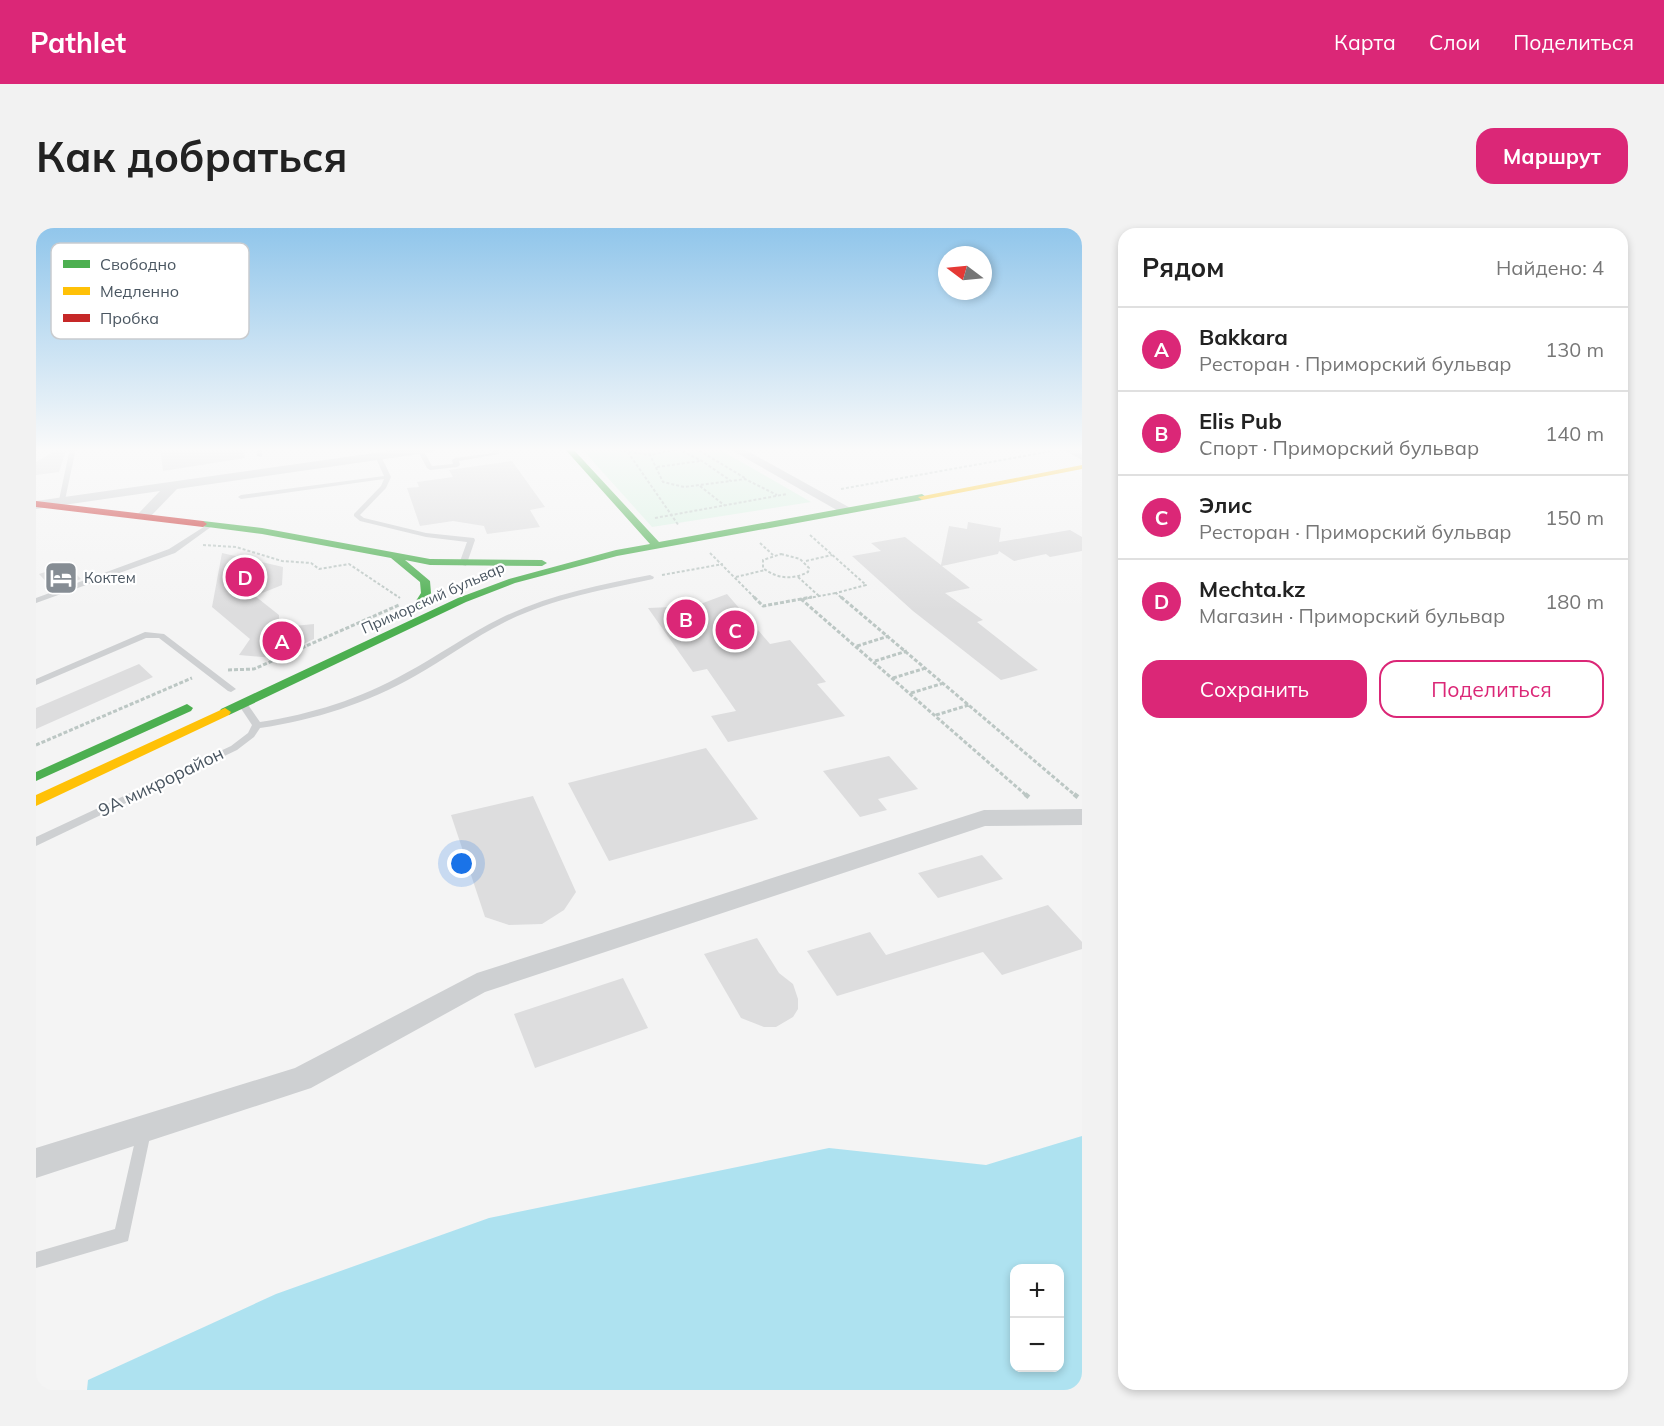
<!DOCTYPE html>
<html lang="ru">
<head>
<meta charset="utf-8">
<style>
	body { margin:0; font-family:Mulish,sans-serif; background:#f2f2f2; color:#222 }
	.controls { position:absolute; right:18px; bottom:18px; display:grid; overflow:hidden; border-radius:12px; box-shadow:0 3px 9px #0003 }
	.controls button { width:54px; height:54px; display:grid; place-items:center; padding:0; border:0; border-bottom:2px solid #e0e0e0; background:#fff; color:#222; font:30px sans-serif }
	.compass { position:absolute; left:902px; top:18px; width:54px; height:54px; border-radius:50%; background:#fff; box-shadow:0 3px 9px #0003; rotate:286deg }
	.you { position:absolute; left:426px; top:636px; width:21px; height:21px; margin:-15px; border:4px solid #fff; border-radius:50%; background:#1a73e8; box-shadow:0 0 0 9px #1a73e833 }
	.badge { display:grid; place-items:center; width:39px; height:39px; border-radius:50%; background:#db2777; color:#fff; font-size:20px; font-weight:700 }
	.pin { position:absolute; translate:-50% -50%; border:3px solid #fff; box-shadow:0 2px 6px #0006 }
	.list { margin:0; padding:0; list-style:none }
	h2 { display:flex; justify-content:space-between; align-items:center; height:78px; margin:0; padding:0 24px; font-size:26px }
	h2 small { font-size:20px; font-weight:400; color:#767676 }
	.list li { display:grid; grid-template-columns:39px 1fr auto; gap:18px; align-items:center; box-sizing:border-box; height:84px; padding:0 24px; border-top:2px solid #e0e0e0 }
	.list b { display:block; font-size:22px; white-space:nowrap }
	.list p { margin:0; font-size:20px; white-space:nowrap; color:#767676 }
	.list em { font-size:20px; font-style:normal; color:#767676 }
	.actions { display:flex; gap:12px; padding:18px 24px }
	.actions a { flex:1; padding:14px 0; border:2px solid #db2777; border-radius:18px; text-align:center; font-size:21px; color:#db2777 }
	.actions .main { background:#db2777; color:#fff }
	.map { position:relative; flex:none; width:1046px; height:1162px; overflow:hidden; border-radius:18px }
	header { display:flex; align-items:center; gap:36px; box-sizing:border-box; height:84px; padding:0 30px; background:#db2777; color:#fff }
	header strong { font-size:28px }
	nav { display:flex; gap:33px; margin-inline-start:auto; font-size:21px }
	.intro { display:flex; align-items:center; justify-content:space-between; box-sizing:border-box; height:144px; padding:0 36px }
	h1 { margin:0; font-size:42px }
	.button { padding:15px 27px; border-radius:18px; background:#db2777; color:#fff; font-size:21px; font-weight:700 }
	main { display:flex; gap:36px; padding:0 36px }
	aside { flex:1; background:#fff; border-radius:18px; box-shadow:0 3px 9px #0003 }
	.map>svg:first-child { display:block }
	.green { fill:#d9f2e3 }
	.water { fill:#aee2f0; fill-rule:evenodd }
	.building { fill:#ddddde }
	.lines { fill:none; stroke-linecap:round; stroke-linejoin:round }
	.path-far2 { stroke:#bcc7c4; stroke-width:2; stroke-dasharray:3 2; stroke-linecap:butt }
	.path-far1 { stroke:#bcc7c4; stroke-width:3; stroke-dasharray:4 2; stroke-linecap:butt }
	.path { stroke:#bcc7c4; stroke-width:4.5; stroke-dasharray:5 4; stroke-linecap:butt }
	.lane { fill:#ced0d2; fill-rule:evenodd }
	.street { fill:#ced0d2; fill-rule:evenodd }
	.fast { fill:#4caf50; fill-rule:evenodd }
	.slow { fill:#ffc107; fill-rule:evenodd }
	.jam { fill:#c62828; fill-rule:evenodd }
	.labels { text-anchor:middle; stroke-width:4.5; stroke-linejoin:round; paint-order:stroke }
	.far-poi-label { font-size:15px; fill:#4a5661; stroke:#fff; text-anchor:start }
	.far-street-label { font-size:15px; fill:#4a5661; stroke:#fff }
	.street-label { font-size:18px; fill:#4a5661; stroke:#fff }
	.key { fill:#fff; stroke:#c9ccd0; stroke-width:1.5 }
	.key-label { font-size:16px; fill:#4a5661 }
</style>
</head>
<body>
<header>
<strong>Pathlet</strong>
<nav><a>Карта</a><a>Слои</a><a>Поделиться</a></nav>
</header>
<div class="intro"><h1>Как добраться</h1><a class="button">Маршрут</a></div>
<main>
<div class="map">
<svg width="1046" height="1162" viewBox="0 0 1046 1162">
	<rect width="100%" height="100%" fill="#f4f4f4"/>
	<path class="green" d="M545,220H681L775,274L616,299Z"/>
	<path class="water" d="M1046,908V1162H51L52,1152L240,1066L453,990L793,920L950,937ZM1023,1040V1140H978V1040Z"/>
	<path class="building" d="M24,220H31L23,244L0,247V234Z
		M124,220H208L209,230L127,243Z
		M476,233L509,279L494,282L504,299L451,306L448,298L417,293L384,298L371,260L383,259L381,254L417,249L413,242Z
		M932,294L965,300L963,314L1034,302L1046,309V323L1014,329L1010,326L978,333L963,323L962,326L906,338L934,360L909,365L947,392L941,394L1002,442L965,452L877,383L816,328L845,323L835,315L869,309L905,337L913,298L931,301Z
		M186,325L247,339L246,357L219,368L243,387V395L250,392L258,398L278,396V411L237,430L203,427L214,411L176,379Z
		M31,337L45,351L17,361L3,346Z
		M691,366L734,416L754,412L790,454L781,456L809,488L692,514L675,488L700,483L671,441L657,444L612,380L659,378Z
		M103,436L117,449L0,501V480Z
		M670,520L722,591L573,633L532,555Z
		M853,528L882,561L842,571L851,582L824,589L787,543Z
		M497,568L540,664L528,682L506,696L473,697L449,689L415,587Z
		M946,627L967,651L902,670L882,645Z
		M1012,677L1046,714V721L966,747L947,724L801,768L771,723L834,704L850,727Z
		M721,710L743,745L757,756L762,771V781L757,789L740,799H728L705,790L668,726Z
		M587,750L612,800L499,840L478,786Z"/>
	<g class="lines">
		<path class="path-far2" d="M568,220L614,227L627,254L648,259L695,253
			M589,220L643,298
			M612,220L614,227L642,221L639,220
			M659,220L709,250
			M642,221L666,233L695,253L709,251L741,267
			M621,239L664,233
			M664,258L688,277
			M805,261L1016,223
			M619,290L751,266
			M774,307L830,357L800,365L807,371
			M724,315L737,327
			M167,317L200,319L246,333L275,335L283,341L313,336L364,370
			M674,325L720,371
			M745,326L764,331L773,340L772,344C757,352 741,351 727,340V332Z
			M770,333L796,327
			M626,347L687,336
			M700,349L729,342
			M762,349L783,368
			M767,371L800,365"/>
		<path class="path-far1" d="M718,369L727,378L776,369
			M805,369L1040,568
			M765,371L991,568
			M821,418L853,408
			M839,433L871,423
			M192,442L218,441L363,377
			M857,450L890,440
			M875,465L908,455
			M900,487L933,477
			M0,517L156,450"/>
		<path class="path" d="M989,566L995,571
			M1038,566L1043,570"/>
		<path class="lane" d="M34,220H40L29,272L26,274L23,272Z
			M220,220H226V229L221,228Z
			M384,220L387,222L396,238L417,236L416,232L419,230L457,225L456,220H462L463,226L423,233L424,237L421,239L394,242L391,240L381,222Z
			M342,226L345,228L355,249L350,260L324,287L328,290L390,305L438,310L439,312L430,338L423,336L431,314L390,309L324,293L318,288V286L345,258L348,251L205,271L202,269L205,267L348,248L339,228Z
			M174,295L179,296L139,325L0,375V370L133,321Z
			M614,347L618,349L617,351C566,362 515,371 469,394C437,410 409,431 379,448C331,475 279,492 224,500L218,509L201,522L0,618V609L195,518L212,505L216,497L202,476L204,474H210L224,494C276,486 324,471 370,445C402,428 432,406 465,390C512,367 563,357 614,347Z
			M109,404L128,406L200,461L195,464L192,463L123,410H110L0,457V451Z
			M108,897L113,899L115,904L92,1013L0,1040V1024L79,1001L101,904L103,899Z"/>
		<path class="street" d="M374,220H403L397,224L141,261L113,290L108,291L101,287L124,263L0,281V273Z
			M692,220H706L818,282L811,286L806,285Z
			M1024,220H1039L1046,223V232Z
			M1046,581V597L949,598L449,764L275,860L0,950V920L259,840L441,745L948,582Z"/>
		<path class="fast" d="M528,220H536L623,314L886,266L890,269L886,272L581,328L479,355L430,374L193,487H185L183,484L185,481L422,370L473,351L580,322L614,316Z
			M167,293L226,300L394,331L506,332L511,335L506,338L394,337L369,332L394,353L395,365L387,378L383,379L378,376L385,365L384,354L355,330L226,306L164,298V294Z
			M151,476L157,480L155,483L0,553V544Z"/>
		<path class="slow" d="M1046,237V241L886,272L882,269Z
			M189,480L195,484L193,487L0,578V567Z"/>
		<path class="jam" d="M0,273L167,293L171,296L167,299L0,279Z"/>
	</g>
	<linearGradient id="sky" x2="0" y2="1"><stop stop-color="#91c6eb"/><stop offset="0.58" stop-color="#fafafa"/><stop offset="1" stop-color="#fafafa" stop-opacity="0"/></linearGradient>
	<rect width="1046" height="382" fill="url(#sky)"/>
	<defs>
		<g id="hotel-square" transform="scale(1.725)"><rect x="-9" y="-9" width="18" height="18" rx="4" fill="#868d94" stroke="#fff"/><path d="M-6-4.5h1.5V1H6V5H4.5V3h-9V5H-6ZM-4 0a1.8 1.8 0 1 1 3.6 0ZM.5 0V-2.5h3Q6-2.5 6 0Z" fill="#fff"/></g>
	</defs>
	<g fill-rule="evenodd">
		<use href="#hotel-square" x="25" y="350"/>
	</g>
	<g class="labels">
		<g class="far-poi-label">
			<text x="48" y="355">Коктем</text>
		</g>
		<g class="far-street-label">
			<text transform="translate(397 370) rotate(-24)" y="5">Приморский бульвар</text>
		</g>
		<g class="street-label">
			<text transform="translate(125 554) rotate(-26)" y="6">9А микрорайон</text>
		</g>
	</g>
	<rect x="15" y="15" width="198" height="96" rx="9" class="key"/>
	<rect x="27" y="32" width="27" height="8" fill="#4caf50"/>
	<rect x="27" y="59" width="27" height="8" fill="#ffc107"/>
	<rect x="27" y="86" width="27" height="8" fill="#c62828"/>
	<g class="key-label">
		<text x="64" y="42">Свободно</text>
		<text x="64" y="69">Медленно</text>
		<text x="64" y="96">Пробка</text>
	</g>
</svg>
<div class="controls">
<button>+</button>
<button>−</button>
</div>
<svg class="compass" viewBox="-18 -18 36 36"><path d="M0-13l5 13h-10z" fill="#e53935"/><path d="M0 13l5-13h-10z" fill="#767676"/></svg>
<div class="you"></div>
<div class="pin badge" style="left:246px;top:413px">A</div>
<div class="pin badge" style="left:650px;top:391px">B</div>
<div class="pin badge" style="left:699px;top:402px">C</div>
<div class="pin badge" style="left:209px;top:349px">D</div>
</div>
<aside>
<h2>Рядом<small>Найдено: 4</small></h2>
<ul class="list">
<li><span class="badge">A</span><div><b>Bakkara</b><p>Ресторан · Приморский бульвар</p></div><em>130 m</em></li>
<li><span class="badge">B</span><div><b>Elis Pub</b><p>Спорт · Приморский бульвар</p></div><em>140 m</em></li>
<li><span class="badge">C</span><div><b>Элис</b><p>Ресторан · Приморский бульвар</p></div><em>150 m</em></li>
<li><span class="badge">D</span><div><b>Mechta.kz</b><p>Магазин · Приморский бульвар</p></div><em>180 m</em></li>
</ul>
<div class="actions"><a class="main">Сохранить</a><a>Поделиться</a></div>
</aside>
</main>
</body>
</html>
